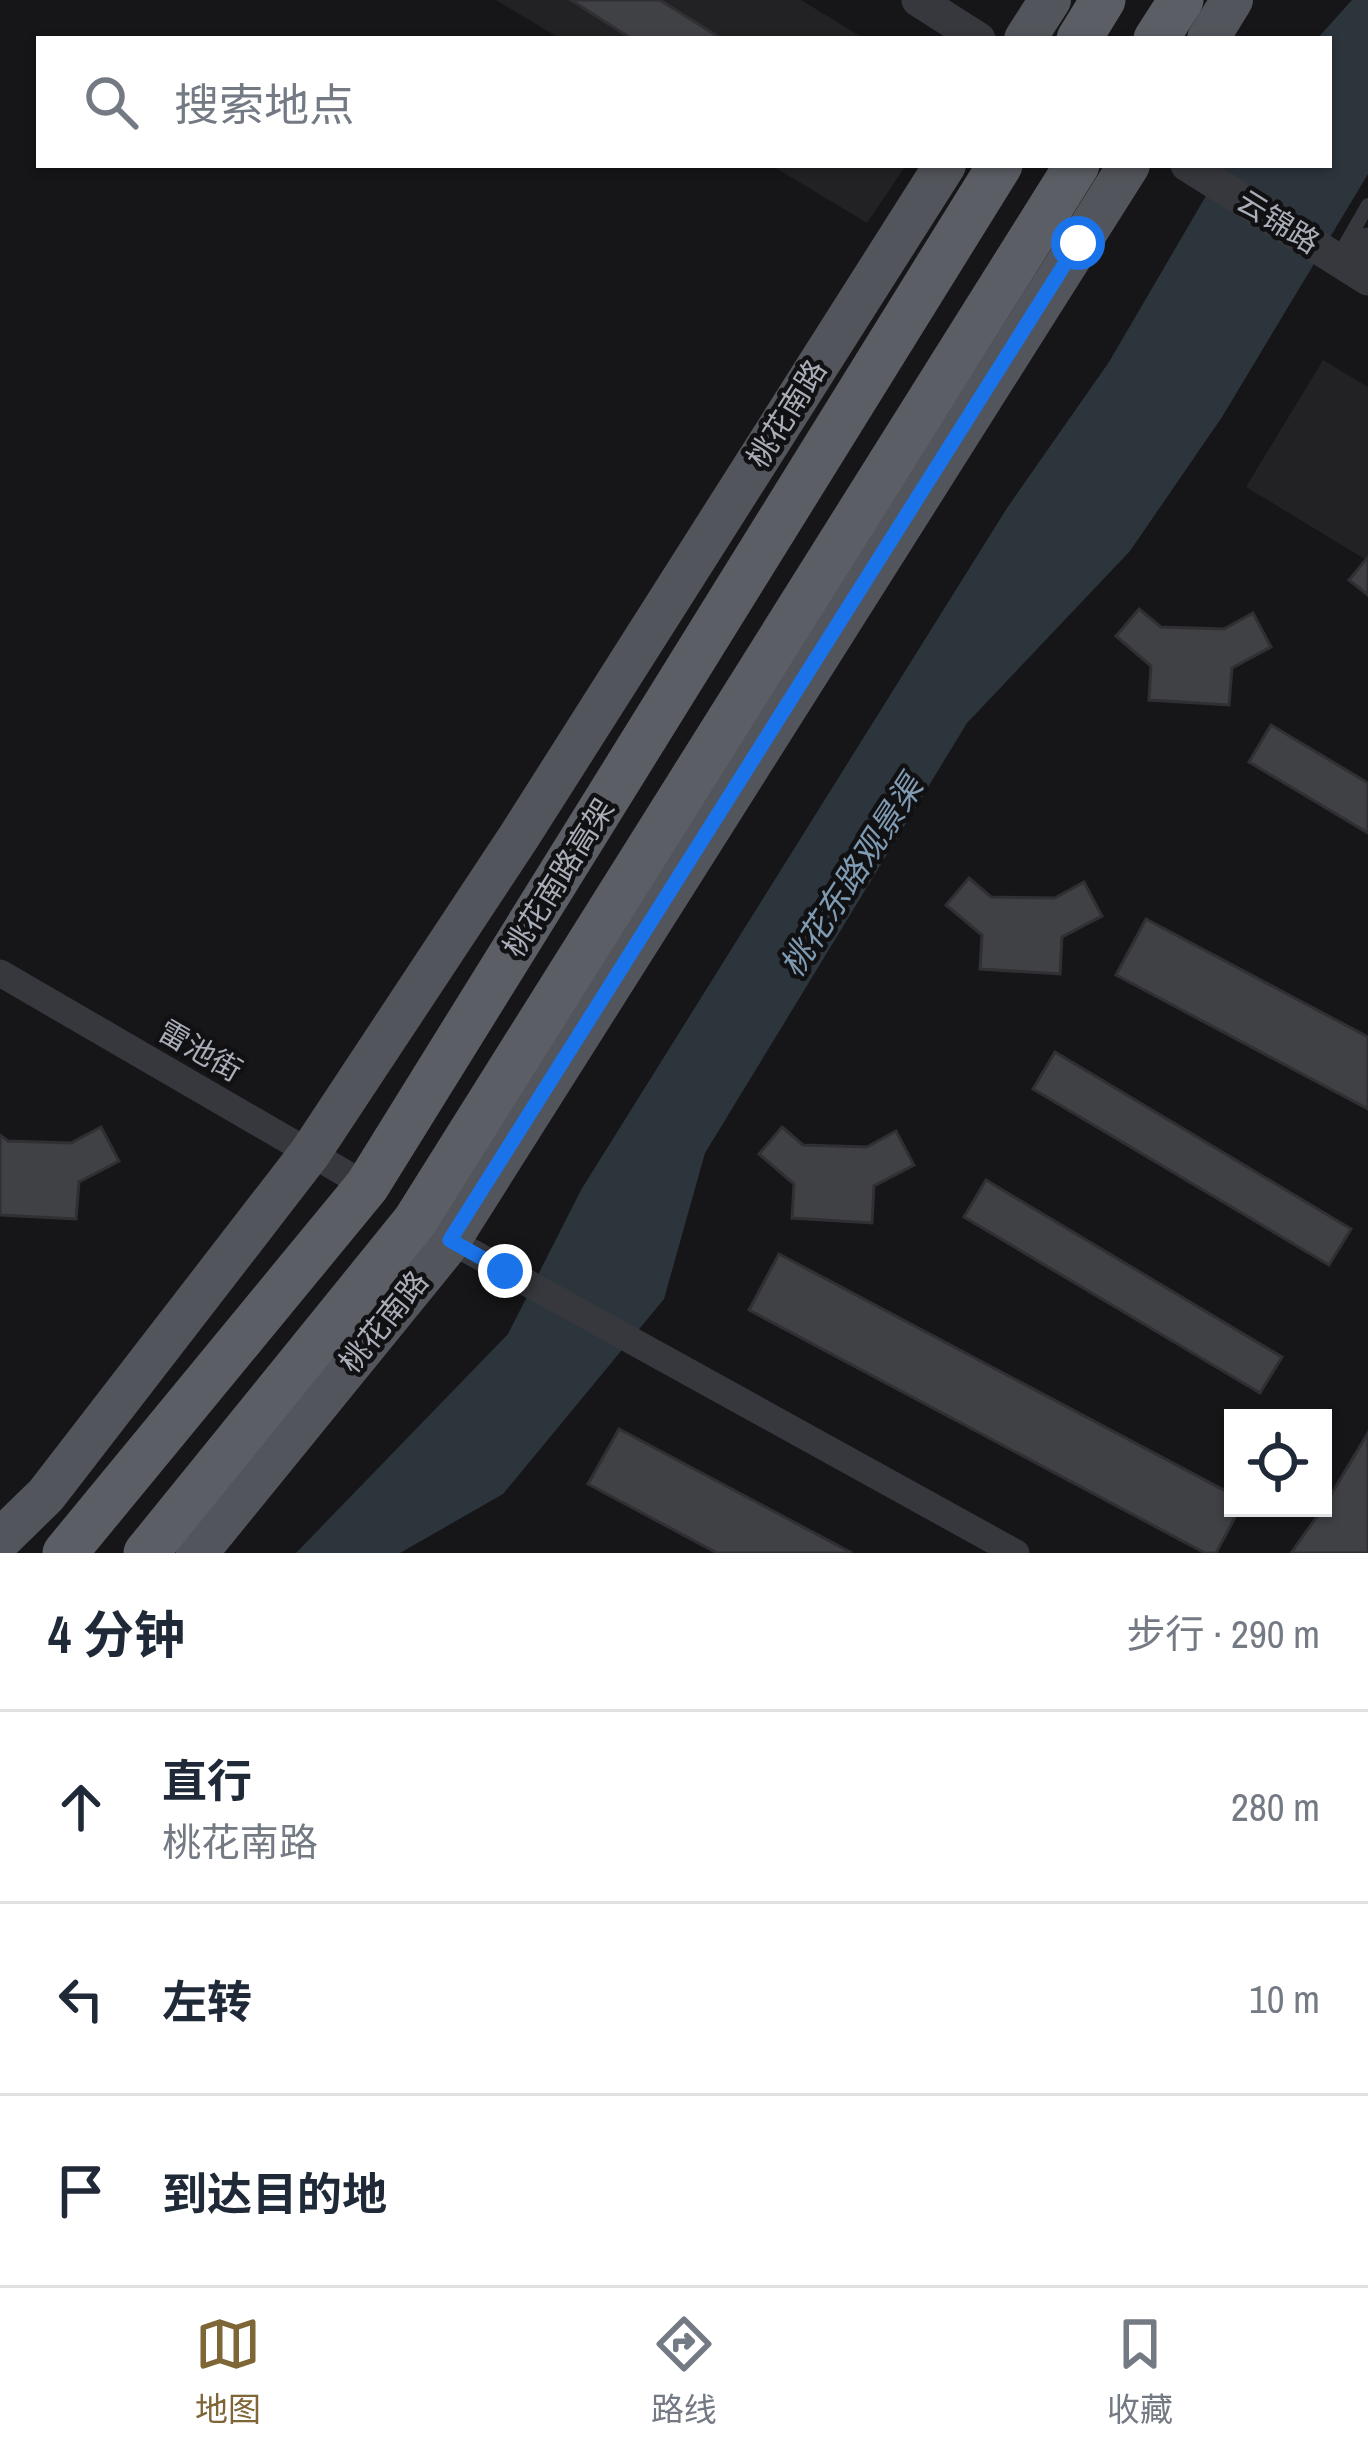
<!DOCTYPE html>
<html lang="zh">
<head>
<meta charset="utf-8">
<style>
	body { margin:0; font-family:"Archivo Narrow","Noto Sans SC",sans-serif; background:#f2f2f3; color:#1f2937 }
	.controls { position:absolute; right:36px; bottom:36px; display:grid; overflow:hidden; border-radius:0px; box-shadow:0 3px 9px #0004 }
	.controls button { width:108px; height:108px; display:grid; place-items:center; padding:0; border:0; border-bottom:3px solid #e0e1e3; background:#fff; color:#1f2937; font:60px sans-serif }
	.stop { position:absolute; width:36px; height:36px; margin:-27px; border:9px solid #1a73e8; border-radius:50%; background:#fff }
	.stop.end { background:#1a73e8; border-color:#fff; box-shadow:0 3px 12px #0008 }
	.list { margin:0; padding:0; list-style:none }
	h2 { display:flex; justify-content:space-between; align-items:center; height:156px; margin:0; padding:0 48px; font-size:51px }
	h2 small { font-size:39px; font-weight:400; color:#747a83 }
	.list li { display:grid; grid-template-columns:78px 1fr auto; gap:36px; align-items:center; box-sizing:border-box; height:192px; padding:0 48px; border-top:3px solid #e0e1e3 }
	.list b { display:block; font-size:45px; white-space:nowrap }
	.list p { margin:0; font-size:39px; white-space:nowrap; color:#747a83 }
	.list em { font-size:39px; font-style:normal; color:#747a83 }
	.icon { flex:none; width:66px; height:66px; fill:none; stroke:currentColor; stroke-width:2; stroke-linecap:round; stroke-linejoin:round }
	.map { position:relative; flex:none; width:1368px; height:1553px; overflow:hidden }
	.search { position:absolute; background:#fff; box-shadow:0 3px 9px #0004; left:36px; right:36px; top:36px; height:132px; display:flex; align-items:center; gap:30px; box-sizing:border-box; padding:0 42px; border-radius:0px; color:#747a83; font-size:45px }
	.sheet { height:732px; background:#fff }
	nav { display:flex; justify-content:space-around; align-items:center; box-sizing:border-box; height:168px; border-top:3px solid #e0e1e3; background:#fff; font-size:33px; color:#747a83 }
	nav a { display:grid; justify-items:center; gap:6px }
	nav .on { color:#7e6636 }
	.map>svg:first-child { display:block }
	.built { fill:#222225 }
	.water { fill:#2c353c }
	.building { fill:#404145; stroke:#303034; stroke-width:3 }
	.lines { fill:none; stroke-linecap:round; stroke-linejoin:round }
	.service { stroke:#37383d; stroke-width:14 }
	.minor { stroke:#37383d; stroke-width:27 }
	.tertiary { stroke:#37383d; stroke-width:33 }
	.primary { stroke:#53555c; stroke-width:42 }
	.trunk { stroke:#5b5e65; stroke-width:45 }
	.route { stroke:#1a73e8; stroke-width:15 }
	.labels { text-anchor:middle; stroke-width:9; stroke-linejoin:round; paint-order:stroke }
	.street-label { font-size:30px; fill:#a8adb8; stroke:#111113 }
	.water-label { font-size:33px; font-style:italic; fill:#7f9bb3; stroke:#111113 }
</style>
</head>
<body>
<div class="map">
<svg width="1368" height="1553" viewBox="0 0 1368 1553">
	<rect width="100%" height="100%" fill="#161618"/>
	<path class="built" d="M496,0H801L865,39H561Z
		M771,165H906L867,223Z
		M1323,360L1368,387V561L1246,487Z"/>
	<path class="water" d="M1352,0H1368V174L1222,417L1130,551L967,723L705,1153L664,1299L503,1494L400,1553H296L508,1334L581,1190L1007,508L1109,362L1224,165H1329V39H1317Z"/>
	<path class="building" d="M571,0H660L722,39H632Z
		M1368,557V595L1349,580Z
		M1139,609L1161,627L1224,629L1253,613L1271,647L1232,668L1229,705L1149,700L1151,666L1116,636Z
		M1271,725L1368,783V833L1249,762Z
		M969,878L991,897L1055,898L1084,882L1102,916L1062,937L1060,974L980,969L982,935L946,905Z
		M1146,919L1368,1037V1109L1116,975Z
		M1055,1052L1351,1229L1329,1265L1033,1089Z
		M101,1127L119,1161L79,1182L76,1219L0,1215V1135L8,1141L71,1143Z
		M782,1127L803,1145L867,1147L896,1131L914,1165L874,1186L872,1223L792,1218L794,1184L759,1154Z
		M986,1180L1282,1357L1260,1393L964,1217Z
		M779,1254L1233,1495V1508H1240L1216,1553H1205L749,1310Z
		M619,1429L852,1553H717L588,1484Z
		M1368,1433V1553H1291L1323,1508Z"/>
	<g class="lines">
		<path class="service" d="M1337,259L1368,205"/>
		<path class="minor" d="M1351,268L1368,241
			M0,973L367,1186
			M437,1233L1016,1553"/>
		<path class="tertiary" d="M918,0L979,39
			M1187,165L1368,279"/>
		<path class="primary" d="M1025,39L1050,0
			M1208,39L1232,0
			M0,1540L46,1495L310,1153L520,835L945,165
			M197,1553L445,1248L1129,165"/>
		<path class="trunk" d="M1079,39L1103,0
			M1156,39L1181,0
			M65,1553L367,1186L1000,165
			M146,1553L415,1221L1077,165"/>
	</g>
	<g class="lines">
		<path class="route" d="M505,1271L450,1240L1078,243"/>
	</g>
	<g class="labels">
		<g class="street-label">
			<text transform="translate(1278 222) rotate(32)" y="10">云锦路</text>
			<text transform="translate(787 414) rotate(-58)" y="10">桃花南路</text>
			<text transform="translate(559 878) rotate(-58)" y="10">桃花南路高架</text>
			<text transform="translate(200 1051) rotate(30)" y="10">雷池街</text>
			<text transform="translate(384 1322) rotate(-51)" y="10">桃花南路</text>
		</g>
		<g class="water-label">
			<text transform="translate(851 876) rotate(-57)" y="12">桃花东路观景渠</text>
		</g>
	</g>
</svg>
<div class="controls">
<button><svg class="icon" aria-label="locate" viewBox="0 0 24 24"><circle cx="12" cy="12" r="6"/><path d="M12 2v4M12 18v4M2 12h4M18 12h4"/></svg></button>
</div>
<div class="stop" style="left:1078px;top:243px"></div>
<div class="stop end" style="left:505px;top:1271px"></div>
<div class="search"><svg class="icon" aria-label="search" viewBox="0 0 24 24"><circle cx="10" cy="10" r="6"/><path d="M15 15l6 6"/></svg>搜索地点</div>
</div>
<section class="sheet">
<h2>4 分钟<small>步行 · 290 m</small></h2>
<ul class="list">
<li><svg class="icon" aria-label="ahead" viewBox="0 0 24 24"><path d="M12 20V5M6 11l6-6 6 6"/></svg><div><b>直行</b><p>桃花南路</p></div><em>280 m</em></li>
<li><svg class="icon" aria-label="left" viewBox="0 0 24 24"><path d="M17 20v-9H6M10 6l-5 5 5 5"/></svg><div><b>左转</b></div><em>10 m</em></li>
<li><svg class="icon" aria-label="arrive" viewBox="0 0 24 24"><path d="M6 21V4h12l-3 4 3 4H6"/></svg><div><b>到达目的地</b></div></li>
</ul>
</section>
<nav>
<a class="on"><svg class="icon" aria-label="map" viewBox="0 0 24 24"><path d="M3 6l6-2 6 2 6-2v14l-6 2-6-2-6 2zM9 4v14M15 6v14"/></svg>地图</a>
<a><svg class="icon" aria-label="directions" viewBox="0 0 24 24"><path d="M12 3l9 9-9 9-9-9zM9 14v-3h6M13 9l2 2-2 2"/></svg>路线</a>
<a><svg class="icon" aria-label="saved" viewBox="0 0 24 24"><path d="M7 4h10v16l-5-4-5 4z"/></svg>收藏</a>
</nav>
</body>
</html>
